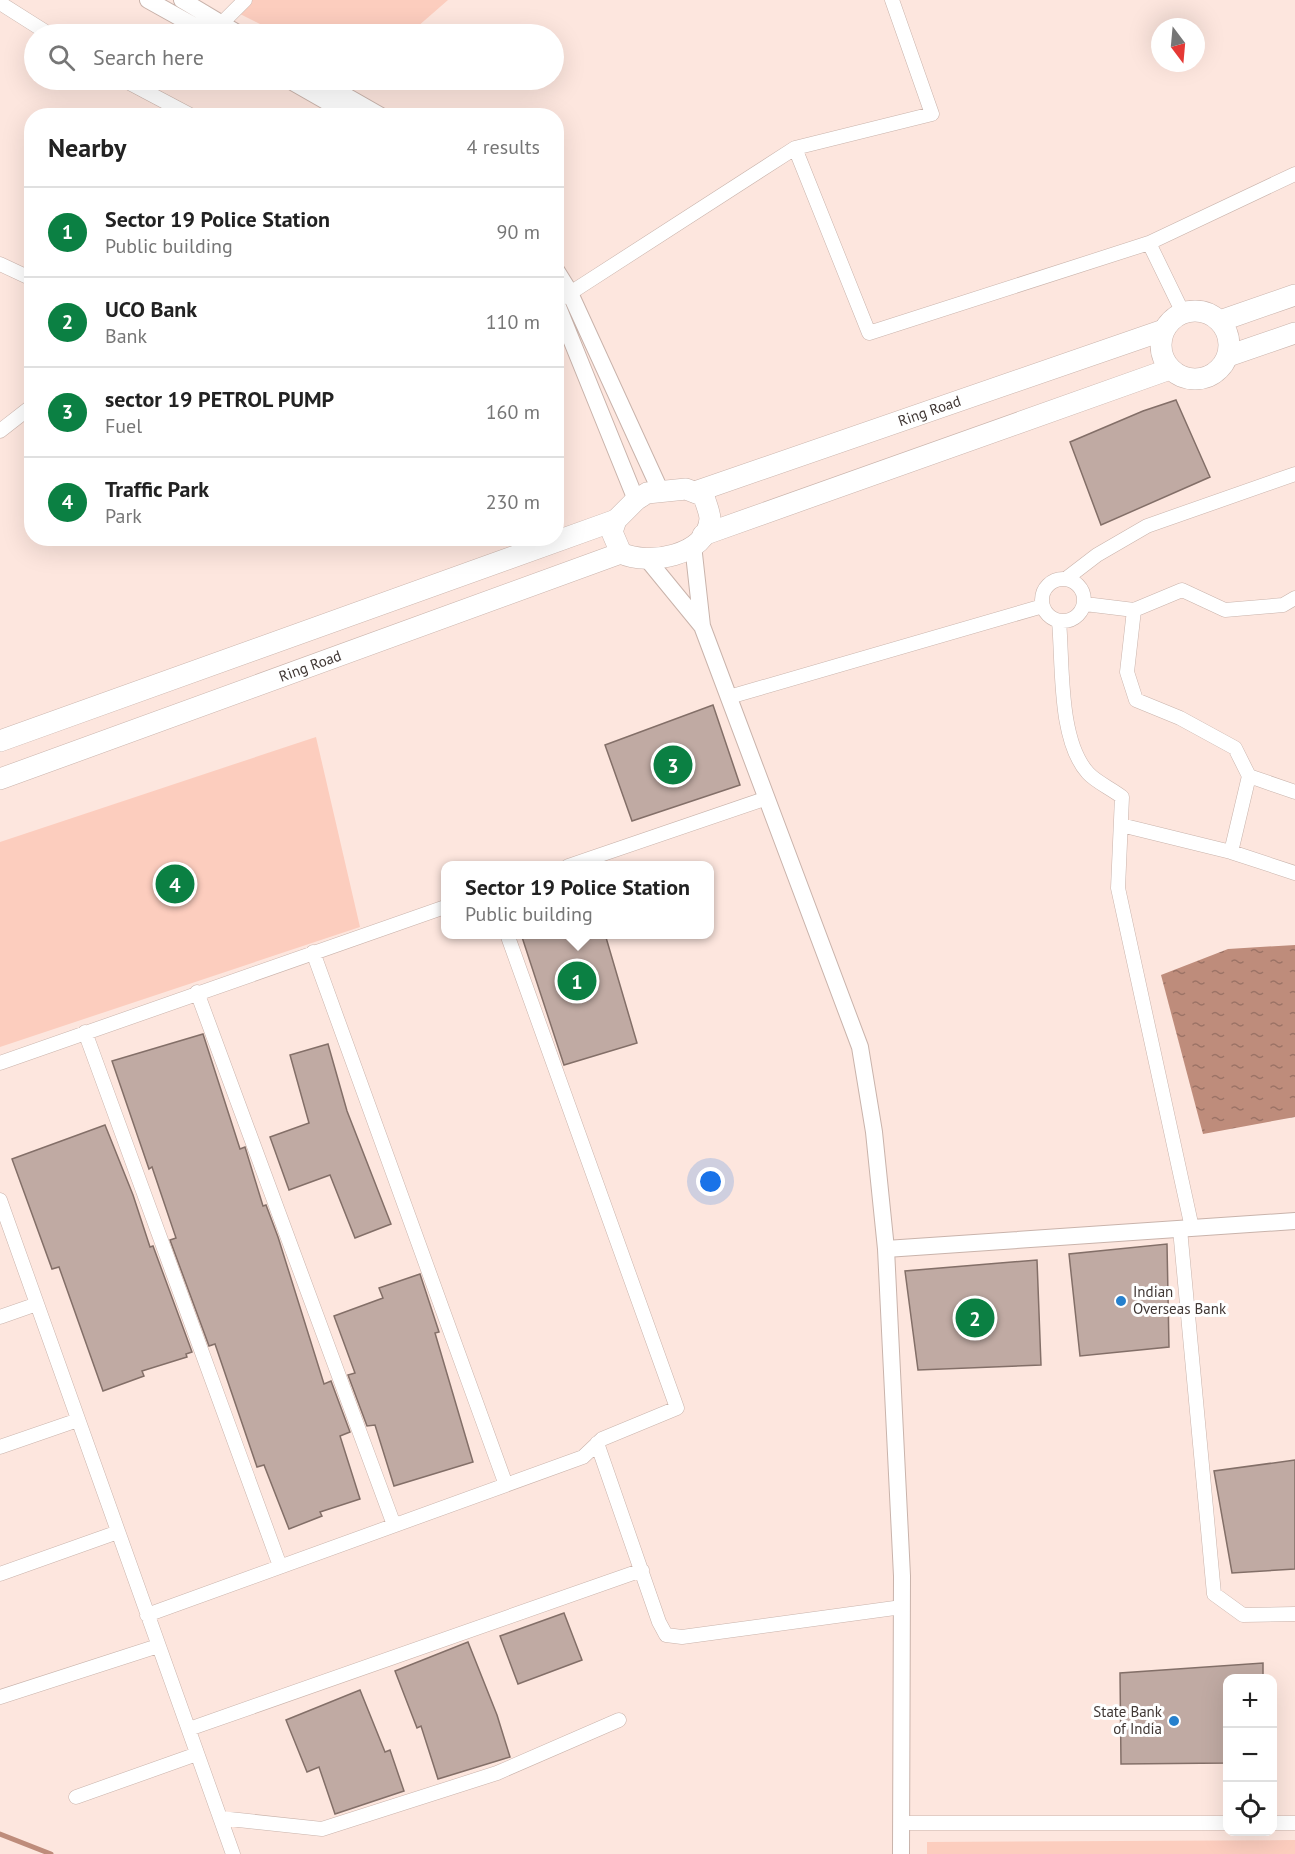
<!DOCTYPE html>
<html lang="en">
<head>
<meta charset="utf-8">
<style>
	body { margin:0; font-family:"PT Sans",sans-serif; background:#f2f2f2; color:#222 }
	.controls { position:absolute; right:18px; bottom:18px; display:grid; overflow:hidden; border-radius:12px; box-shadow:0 6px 24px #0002 }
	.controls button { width:54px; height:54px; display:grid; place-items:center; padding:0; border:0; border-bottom:2px solid #e0e0e0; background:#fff; color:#222; font:30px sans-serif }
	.compass { position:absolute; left:1151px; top:18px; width:54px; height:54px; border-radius:50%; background:#fff; box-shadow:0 6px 24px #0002; rotate:164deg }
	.you { position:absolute; left:711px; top:1182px; width:21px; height:21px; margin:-15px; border:4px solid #fff; border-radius:50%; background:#1a73e8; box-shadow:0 0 0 9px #1a73e833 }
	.badge { display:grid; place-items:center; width:39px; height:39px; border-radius:50%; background:#0b8043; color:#fff; font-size:20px; font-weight:700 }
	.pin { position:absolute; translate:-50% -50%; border:3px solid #fff; box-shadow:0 2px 6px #0006 }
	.popup { position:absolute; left:441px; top:861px; width:273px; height:78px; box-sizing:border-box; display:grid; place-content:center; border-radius:12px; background:#fff; filter:drop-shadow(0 2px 4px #0005); font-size:20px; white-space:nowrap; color:#767676 }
	.popup b { font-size:22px; color:#222 }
	.popup::after { content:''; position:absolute; left:50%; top:100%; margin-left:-12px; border:12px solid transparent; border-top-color:#fff }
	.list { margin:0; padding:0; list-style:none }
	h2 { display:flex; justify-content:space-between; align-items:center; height:78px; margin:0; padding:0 24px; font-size:26px }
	h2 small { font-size:20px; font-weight:400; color:#767676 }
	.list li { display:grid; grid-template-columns:39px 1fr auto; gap:18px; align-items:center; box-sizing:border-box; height:90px; padding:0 24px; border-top:2px solid #e0e0e0 }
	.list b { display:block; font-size:22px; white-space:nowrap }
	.list p { margin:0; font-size:20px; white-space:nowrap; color:#767676 }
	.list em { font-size:20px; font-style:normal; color:#767676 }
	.icon { flex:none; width:33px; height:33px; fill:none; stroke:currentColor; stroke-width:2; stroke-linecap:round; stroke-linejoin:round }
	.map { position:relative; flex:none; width:1295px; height:1854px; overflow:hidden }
	.search { position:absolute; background:#fff; box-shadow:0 6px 24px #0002; left:24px; top:24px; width:540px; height:66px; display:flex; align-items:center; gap:15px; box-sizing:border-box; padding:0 21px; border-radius:33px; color:#767676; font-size:22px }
	.panel { position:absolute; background:#fff; box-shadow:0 6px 24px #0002; left:24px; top:108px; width:540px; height:438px; border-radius:24px }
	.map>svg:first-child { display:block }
	.green { fill:#fccdbe }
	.water { fill:url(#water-ripples) }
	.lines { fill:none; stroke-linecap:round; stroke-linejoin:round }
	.stream { stroke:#be8c7b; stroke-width:5 }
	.building { fill:#c0aaa3; stroke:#836f68; stroke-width:1.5 }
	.minor-casing { stroke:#c9b3ab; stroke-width:15 }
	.tertiary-casing { stroke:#c9b3ab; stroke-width:18 }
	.primary-casing { stroke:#c9b3ab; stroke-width:22 }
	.minor { stroke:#fff; stroke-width:14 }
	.tertiary { stroke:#fff; stroke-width:16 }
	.primary { stroke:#fff; stroke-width:21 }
	.poi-dot { fill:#2680cd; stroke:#fff; stroke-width:2 }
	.labels { text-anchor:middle; stroke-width:6; stroke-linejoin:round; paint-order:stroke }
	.street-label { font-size:15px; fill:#403734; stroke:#fff }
	.poi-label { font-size:15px; fill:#403734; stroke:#fff; text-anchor:start }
</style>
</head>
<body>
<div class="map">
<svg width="1295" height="1854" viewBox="0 0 1295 1854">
	<defs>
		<pattern id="water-ripples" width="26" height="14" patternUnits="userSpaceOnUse" patternTransform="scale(1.5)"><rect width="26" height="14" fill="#be8c7b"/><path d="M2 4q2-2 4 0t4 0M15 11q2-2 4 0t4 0" fill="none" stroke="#9c7366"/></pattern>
	</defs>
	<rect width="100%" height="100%" fill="#fde6de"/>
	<path class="green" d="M247,0H448L409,34H280L234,11Z
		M316,737L360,927L0,1047V842Z
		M1295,1840V1854H927V1842Z"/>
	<path class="water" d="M1295,945V1117L1203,1134L1161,975L1228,949Z"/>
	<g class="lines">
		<path class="stream" d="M0,1834L51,1854"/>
	</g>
	<path class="building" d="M1176,400L1210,477L1101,525L1070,442L1143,411Z
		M713,705L740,785L632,821L605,745Z
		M521,934H605L637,1043L564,1065Z
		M203,1034L240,1149L245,1147L263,1206L266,1205L278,1237L324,1384L331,1381L350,1432L340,1436L360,1499L320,1512L322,1516L289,1529L264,1465L257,1467L215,1344L209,1346L170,1240L176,1238L152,1167L149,1169L112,1061Z
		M328,1044L347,1111L391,1224L355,1238L330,1175L289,1190L270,1137L309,1123L290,1055Z
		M105,1125L133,1195L150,1247L153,1246L192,1352L186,1354L187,1357L142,1371L144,1376L103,1391L59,1267L52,1269L12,1159Z
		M1167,1244L1169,1347L1080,1356L1069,1254Z
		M1037,1260L1041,1365L918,1370L905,1271Z
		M420,1274L439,1332L435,1333L473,1462L394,1486L375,1425L367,1426L348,1375L355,1373L334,1316L383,1298L379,1288Z
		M1295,1460V1569L1232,1573L1214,1471Z
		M564,1613L582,1660L518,1684L500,1636Z
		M468,1642L497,1715L510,1757L438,1779L421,1726L417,1728L395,1671Z
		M1263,1663V1678H1227V1763L1121,1764L1120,1673Z
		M360,1690L385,1752L390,1750L404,1791L335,1814L319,1767L307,1772L286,1720Z"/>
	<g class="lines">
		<g class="minor-casing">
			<path id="minor" d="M0,3L49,34
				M221,24L245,0
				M124,80L192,116
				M795,148L869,333L1149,243L1183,313
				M1149,243L1295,174
				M0,264L32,279
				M564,297L795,148L932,114L892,0
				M0,431L32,406
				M1067,578L1097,555L1147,526L1295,474
				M1042 600a21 21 0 1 1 42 0a21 21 0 1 1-42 0Z
				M1295,598L1283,605L1225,610L1182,590L1134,610L1127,672L1136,700L1180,718L1235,748L1249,776L1295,792
				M1085,604L1134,610
				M1059,621C1063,664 1058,740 1088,773C1096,782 1112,789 1122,797L1118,888L1192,1228
				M729,697L1043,606
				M1121,825L1231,852L1295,873
				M1231,852L1249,776
				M568,866L767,798
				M313,952L506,1485
				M197,992L394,1525
				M85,1032L280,1566
				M0,1063L445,907
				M0,1200L233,1854
				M1180,1229L1214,1594L1243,1615L1295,1614
				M0,1317L37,1304
				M597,1443L659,1622L666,1635L682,1637L902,1607
				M0,1447L78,1420
				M0,1574L118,1532
				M147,1615L583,1457L602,1439L677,1408L507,934
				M0,1697L158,1646
				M189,1729L642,1570
				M76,1797L197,1754
				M220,1818L322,1829L497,1773L619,1720
				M901,1823H1228
				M1272,1823H1295"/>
		</g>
		<g class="tertiary-casing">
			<path id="tertiary" d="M148,0L209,34
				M182,0L239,34
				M289,80L352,116
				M318,80L381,116
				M556,270L569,291L660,490
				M556,302L636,500
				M693,545L702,626L860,1047L874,1132L886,1249L902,1576L901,1854
				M647,559L701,625
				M886,1249L1295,1221"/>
		</g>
		<g class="primary-casing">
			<g id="primary">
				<circle cx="1195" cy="345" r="34"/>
				<path d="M1220,321L1295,295"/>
				<path d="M1228,356L1295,333"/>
				<path d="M686,489L704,496C705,502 710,512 710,519C707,556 648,566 621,553L612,532L616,520L636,500L647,493Z"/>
				<path id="s1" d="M695,492L1164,330"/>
				<path d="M703,535L1170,369"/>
				<path d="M0,741L616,520"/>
				<path id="s2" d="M0,779L621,553"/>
			</g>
		</g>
		<use href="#minor" class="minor"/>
		<use href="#tertiary" class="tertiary"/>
		<use href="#primary" class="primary"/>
	</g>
	<g class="poi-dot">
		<circle cx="1121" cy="1301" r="6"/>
		<circle cx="1174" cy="1721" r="6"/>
	</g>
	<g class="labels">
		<g class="street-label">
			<text dy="5" stroke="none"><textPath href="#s1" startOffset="248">Ring Road</textPath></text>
			<text dy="5" stroke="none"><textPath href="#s2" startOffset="330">Ring Road</textPath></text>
		</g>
		<g class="poi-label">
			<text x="1133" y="1297">Indian<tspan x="1133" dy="17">Overseas Bank</tspan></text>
			<text x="1162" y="1717" text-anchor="end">State Bank<tspan x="1162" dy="17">of India</tspan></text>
		</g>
	</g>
</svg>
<div class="controls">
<button>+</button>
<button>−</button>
<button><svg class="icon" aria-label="locate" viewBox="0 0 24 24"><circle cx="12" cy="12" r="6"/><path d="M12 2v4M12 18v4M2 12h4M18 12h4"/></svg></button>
</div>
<svg class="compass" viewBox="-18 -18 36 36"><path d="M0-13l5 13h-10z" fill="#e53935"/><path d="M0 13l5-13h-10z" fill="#767676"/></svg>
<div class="you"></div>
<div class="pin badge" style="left:577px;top:981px">1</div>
<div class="popup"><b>Sector 19 Police Station</b>Public building</div>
<div class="pin badge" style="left:975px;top:1318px">2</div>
<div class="pin badge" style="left:673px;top:765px">3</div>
<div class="pin badge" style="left:175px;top:884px">4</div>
<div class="search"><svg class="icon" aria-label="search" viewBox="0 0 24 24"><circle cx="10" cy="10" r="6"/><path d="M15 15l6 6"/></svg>Search here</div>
<section class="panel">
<h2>Nearby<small>4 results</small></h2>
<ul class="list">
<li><span class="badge">1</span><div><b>Sector 19 Police Station</b><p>Public building</p></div><em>90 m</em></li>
<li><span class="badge">2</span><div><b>UCO Bank</b><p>Bank</p></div><em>110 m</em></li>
<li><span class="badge">3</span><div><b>sector 19 PETROL PUMP</b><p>Fuel</p></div><em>160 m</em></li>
<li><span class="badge">4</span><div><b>Traffic Park</b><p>Park</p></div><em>230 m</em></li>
</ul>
</section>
</div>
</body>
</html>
